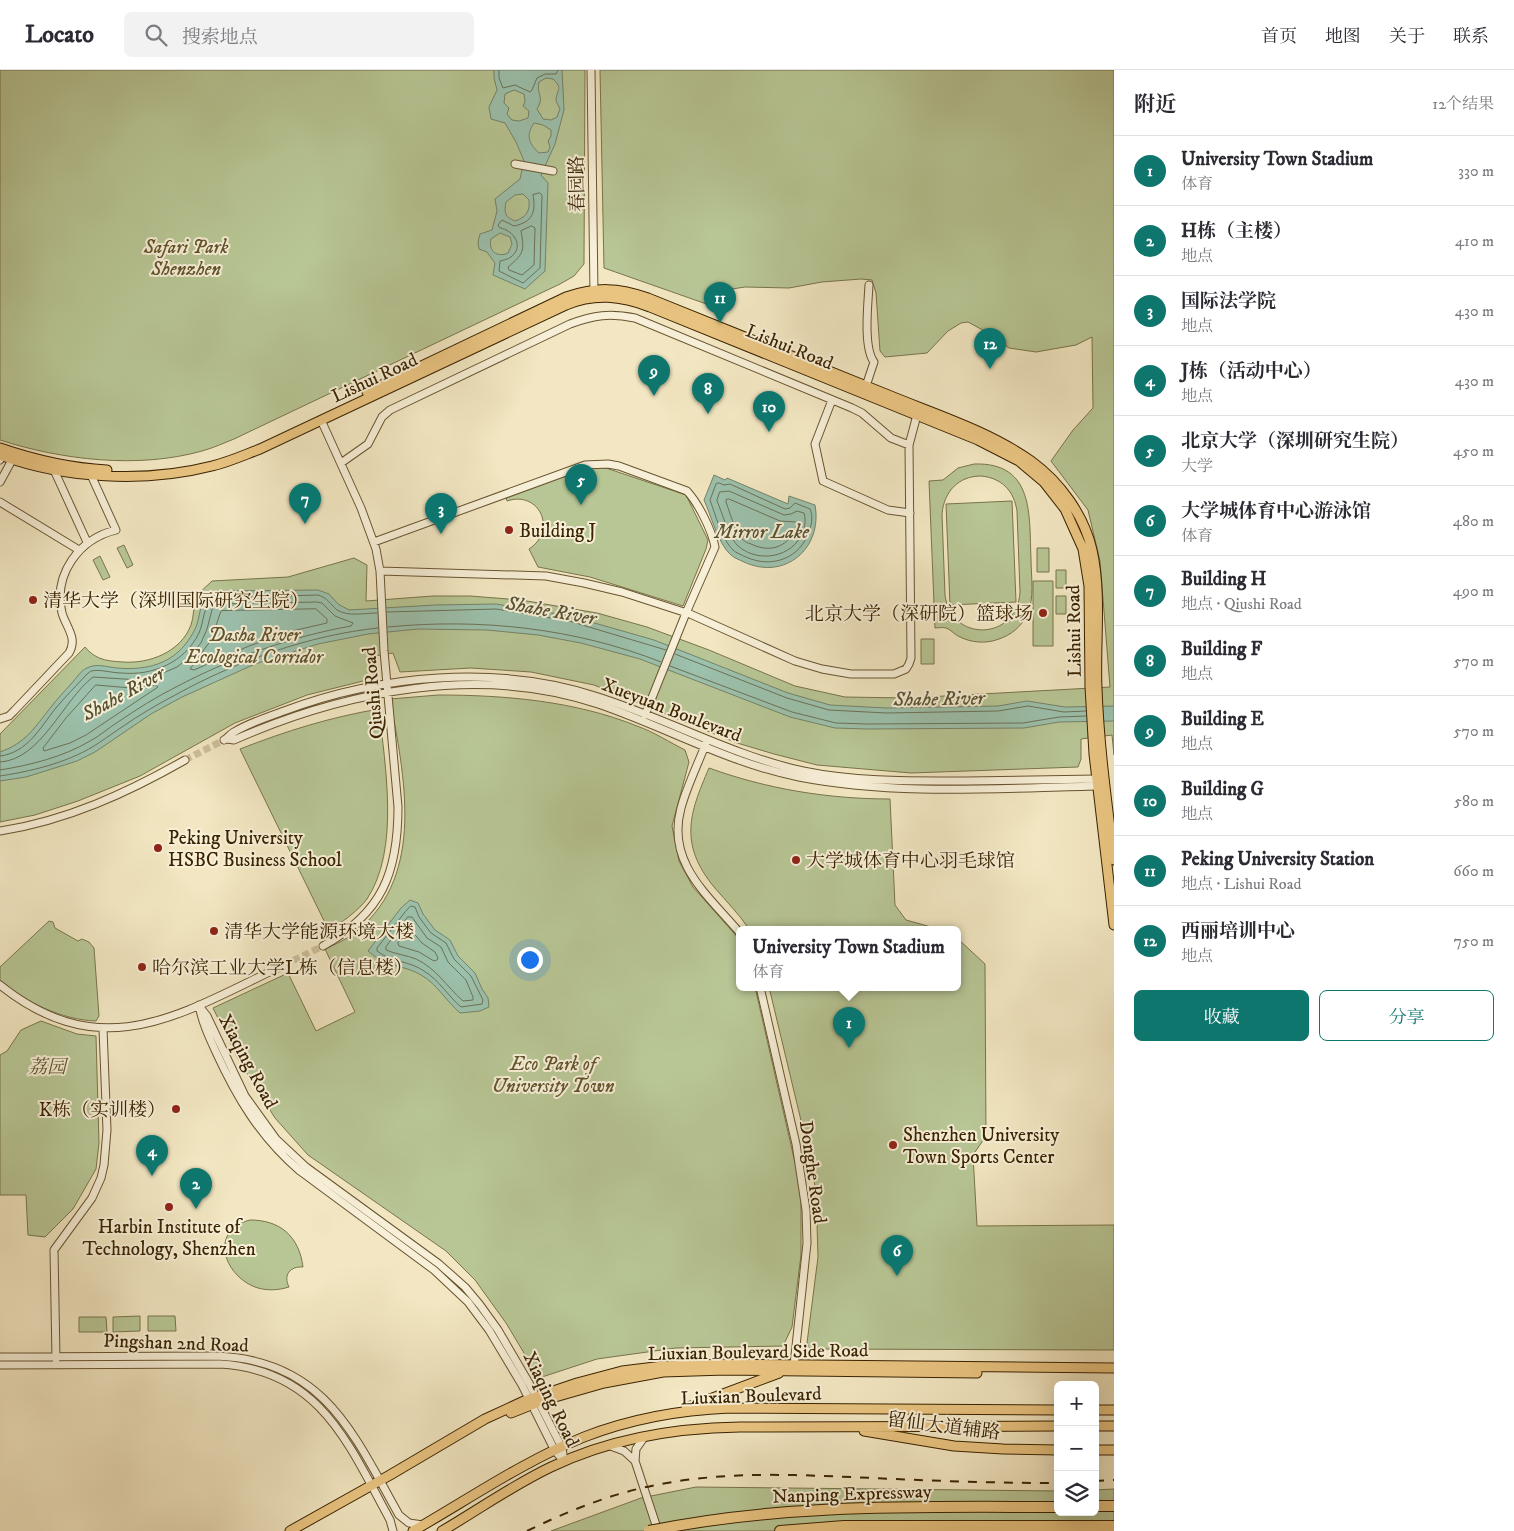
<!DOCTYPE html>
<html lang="zh">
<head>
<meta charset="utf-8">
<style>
	body { margin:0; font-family:"IM FELL DW Pica","Noto Serif SC",serif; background:#f2f2f3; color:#2b2b33 }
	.controls { position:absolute; right:15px; bottom:15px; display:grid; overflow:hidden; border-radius:8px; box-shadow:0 5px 20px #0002 }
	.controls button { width:45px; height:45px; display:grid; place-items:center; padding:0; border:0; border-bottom:1px solid #e1e1e2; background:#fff; color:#2b2b33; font:25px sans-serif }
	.you { position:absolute; left:529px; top:889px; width:18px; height:18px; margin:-12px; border:4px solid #fff; border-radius:50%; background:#1a73e8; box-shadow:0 0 0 8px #1a73e833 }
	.badge { display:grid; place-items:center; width:32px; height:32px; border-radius:50%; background:#0f766e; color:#fff; font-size:16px; font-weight:700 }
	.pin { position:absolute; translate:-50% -41px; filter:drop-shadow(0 1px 2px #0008) }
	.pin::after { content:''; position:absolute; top:26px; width:18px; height:15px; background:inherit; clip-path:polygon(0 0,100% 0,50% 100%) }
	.popup { position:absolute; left:736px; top:856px; width:225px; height:65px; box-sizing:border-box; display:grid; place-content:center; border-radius:8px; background:#fff; filter:drop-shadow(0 1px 4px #0005); font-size:16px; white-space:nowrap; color:#7c7c81 }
	.popup b { font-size:19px; color:#2b2b33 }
	.popup::after { content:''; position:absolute; left:50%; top:100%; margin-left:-10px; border:10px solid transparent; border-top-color:#fff }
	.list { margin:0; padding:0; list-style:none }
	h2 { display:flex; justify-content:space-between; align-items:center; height:65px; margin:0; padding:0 20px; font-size:21px }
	h2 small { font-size:16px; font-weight:400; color:#7c7c81 }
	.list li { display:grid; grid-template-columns:32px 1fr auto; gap:15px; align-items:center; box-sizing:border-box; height:70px; padding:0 20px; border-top:1px solid #e1e1e2 }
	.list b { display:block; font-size:19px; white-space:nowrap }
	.list p { margin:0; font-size:16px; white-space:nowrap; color:#7c7c81 }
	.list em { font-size:16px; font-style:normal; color:#7c7c81 }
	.actions { display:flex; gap:10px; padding:15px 20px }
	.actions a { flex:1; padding:11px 0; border:1px solid #0f766e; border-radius:8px; text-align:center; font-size:18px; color:#0f766e }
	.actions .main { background:#0f766e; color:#fff }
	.icon { flex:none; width:28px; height:28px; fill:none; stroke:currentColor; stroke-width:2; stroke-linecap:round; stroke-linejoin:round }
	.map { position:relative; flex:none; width:1114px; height:1461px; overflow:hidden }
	header { display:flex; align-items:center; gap:30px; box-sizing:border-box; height:70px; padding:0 25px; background:#fff; border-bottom:1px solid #e1e1e2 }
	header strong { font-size:24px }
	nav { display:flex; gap:28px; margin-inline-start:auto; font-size:18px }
	.search { width:350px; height:45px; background:#f2f2f3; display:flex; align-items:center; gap:12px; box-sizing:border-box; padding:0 18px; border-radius:8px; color:#7c7c81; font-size:19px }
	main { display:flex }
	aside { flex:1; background:#fff }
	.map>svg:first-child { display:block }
	.green { fill:#b8c695; stroke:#79744a; fill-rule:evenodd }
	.water { fill:#9cc1ad; stroke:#758268; fill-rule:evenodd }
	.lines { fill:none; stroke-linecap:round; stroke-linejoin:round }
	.shore { stroke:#6b7256; stroke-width:1 }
	.minor-tunnel { stroke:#cdc09b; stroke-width:7; stroke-dasharray:7 3.5; stroke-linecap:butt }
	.minor-casing { stroke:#685430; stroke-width:9 }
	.major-casing { stroke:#3a2300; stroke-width:11 }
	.highway-casing { stroke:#3a2300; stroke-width:12 }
	.minor { stroke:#f7efd7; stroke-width:7 }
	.major { stroke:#e9c481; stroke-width:9 }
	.highway { stroke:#e9c481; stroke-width:10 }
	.rail { stroke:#3a2300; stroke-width:2; stroke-dasharray:9 9; stroke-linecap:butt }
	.highway-bridge-casing { stroke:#3a2300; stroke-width:12; stroke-linecap:butt }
	.highway-bridge { stroke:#e9c481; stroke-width:10 }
	.poi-dot { fill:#8f2418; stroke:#f7efd7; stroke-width:2 }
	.labels { text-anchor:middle; stroke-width:4; stroke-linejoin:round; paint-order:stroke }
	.street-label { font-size:19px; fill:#3a2300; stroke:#f7efd7 }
	.park-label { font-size:19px; font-style:italic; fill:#60542d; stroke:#f7efd7 }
	.poi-label { font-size:19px; fill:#3a2300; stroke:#f7efd7; text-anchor:start }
	.water-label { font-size:20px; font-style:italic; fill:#575234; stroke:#f7efd7 }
</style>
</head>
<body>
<header>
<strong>Locato</strong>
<div class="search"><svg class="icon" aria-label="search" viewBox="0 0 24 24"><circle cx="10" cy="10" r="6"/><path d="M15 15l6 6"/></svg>搜索地点</div>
<nav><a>首页</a><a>地图</a><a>关于</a><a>联系</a></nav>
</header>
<main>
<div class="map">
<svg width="1114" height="1461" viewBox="0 0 1114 1461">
	<rect width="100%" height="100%" fill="#f2e7c2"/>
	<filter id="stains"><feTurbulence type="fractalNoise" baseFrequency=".004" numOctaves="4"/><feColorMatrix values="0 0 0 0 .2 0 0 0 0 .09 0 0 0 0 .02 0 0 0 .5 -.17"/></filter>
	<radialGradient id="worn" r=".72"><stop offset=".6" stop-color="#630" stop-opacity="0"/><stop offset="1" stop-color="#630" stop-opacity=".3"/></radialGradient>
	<path class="green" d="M0,0H585L584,194L574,206L560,214L234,369C224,373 213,378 202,381C138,399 62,390 0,370Z
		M600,0H1114V685L1112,665L1081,669V689L1078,697L911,703L817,695L774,684L737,673L594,615L531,602L471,598L400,602L393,583L375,586L376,604L371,609L307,625L235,653L140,706L78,731L35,745L0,752V664L85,577C96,590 107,591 123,592C149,594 181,582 191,555C194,547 193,537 196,528C199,522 207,516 212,511L288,507L354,488L367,495L366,531L433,526H470L521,530L597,543L647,557L709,580L795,616L845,627L908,628L1110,617L1100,491L1088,440L1051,391L1073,360L1093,338L1092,267L1076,275L1036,282L1009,278L990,264L968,252L961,253L948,261L927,283L885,287L880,281L876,223L872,210L861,209L822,212L789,218L745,217L732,219L715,237L604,198Z
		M974,394C1035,392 1029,446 1031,489C1031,507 1035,528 1027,545C1021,557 1011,565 999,569C986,574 971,573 958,566C954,564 950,559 946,558C943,557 938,558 935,558L929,411L943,410L958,398ZM981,406C1002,408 1014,421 1017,441L1020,522C1017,571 951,573 945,525L942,444C944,421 959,406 981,406Z
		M596,398H606L686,425L708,470L706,479L683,536L590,507L538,497L529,479C558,460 539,420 507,431L506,427L583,399Z
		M1012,431L1016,532L950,535L946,434Z
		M124,475L133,495L127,498L117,478Z
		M1037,478H1049V502H1037Z
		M100,486L110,507L103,510L93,490Z
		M1056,500H1066V518H1056Z
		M1033,511H1053V576H1033Z
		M1056,526H1066V544H1056Z
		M921,569H934V594H921Z
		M438,625C505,625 575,631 637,656C654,662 669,672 685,680L689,692L672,756L679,791L693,817L740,870V917H755L801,1119V1185L792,1257L783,1276L676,1278L597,1289L539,1308L506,1253L475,1210L446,1181L308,1085L275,1048L237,987L213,938L288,903L316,961L355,942L325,879C336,874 348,869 358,860C426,804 404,704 390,629Z
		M379,639C385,696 400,779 367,829C359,840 341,853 329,861L240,679C286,661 331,647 379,639Z
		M709,698C767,719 828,729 890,729L895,835L906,850L938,859H749C739,844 726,831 714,817C679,774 689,744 709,698Z
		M49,851L53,852L55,858L78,871L82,869L89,872L94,878L99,946L96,951C62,950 25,932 0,910V897Z
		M958,869L985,894L986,1066L973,1085L977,1156L1114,1155V1280L810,1279L807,1273L818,1187L816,1122L810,1088L769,917H958Z
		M41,951L77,964L96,966L99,1073L96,1099L73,1139L45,1167L28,1165L26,1125H0V985L7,981L21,960Z
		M250,1150C280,1150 299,1166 303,1197C290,1196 283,1205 289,1217C279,1220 269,1221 258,1218C225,1208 207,1161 250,1150Z
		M140,1246V1261L113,1262V1247Z
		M148,1246H175L176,1261H148Z
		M79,1247H106L107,1262H79Z
		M696,1417L1058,1421V1442H1095V1420L1114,1419V1461H551L641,1428Z"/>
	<path class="water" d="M494,0H562L564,40L555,74L541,105L548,113L545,201L525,219L493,205L495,193L487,182L479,179L478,172L480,164L492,160L497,141L495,129L520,109L524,91L516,72L505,53L491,49L489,37L497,20L494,8ZM546,8L553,9C564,19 556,20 556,31L560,39L557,47L551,50L543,49L537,39C545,27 536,24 539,12ZM514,20L524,24L525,32L523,36L529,41L528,48L519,51L512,50L507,44L509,38L504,33L505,24ZM534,53L543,55L551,60V66L548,71L550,77L548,82L539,83C528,73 526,65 534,53ZM523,124L529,130C530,142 526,147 515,151C505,147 504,143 506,132L515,125ZM500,163L510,167L512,174L508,183C497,188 488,181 491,169Z
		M714,405L725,410L727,408L788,434L789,426L815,435C823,478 785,511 744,492C740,490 734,488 731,485C718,474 711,445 704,430Z
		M318,520L329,524L338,534L349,540L435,535L496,534L570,546L654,570L788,623L830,635L886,638L998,636L1027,631L1065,637L1114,636V651L1059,652L1024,658L867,659L835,658L790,647L640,589L581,573L538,565L487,560L418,559L368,564L318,574L255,594L182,627L151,644L95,682L77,691L26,707L0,711V682C26,673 34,658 51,637C57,629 64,622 71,614C76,609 80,601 87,598C96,593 107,597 117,598C138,600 162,597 178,582C185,576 192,566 196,557C202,541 198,527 218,521Z
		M410,830L418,833L423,844L435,860L450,870L458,886L475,903L482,919L488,928L489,937L480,941L460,943C446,931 437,914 421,905C408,897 394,897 381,890C376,888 372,884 368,881L401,838Z"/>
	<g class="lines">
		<path class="shore" d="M499,0V8L503,18L515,15L530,22L532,20L537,8L545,4H556L558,0
			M540,123L542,125L540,198L523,213L499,201L500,191C504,190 508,189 511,187C525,176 513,160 500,158L498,155L502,150L514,156C533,152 536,142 533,125Z
			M532,156L535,158L534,195L522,205L509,200L508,197C523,184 525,182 521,161Z
			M719,413L724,415L730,414L785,439L790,438L795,433L810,439C813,446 812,454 809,461C801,488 772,499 746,487C742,485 736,483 733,480C721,468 716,446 710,430L716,414Z
			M720,422L729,421L784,445L791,444L797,441L804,443C806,449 805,456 803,462C793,487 759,494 738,476C729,468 722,442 717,431Z
			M729,429L780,451L796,452L797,454C790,476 772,484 751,474C747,473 744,471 741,468C734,458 730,443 726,432V430Z
			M316,539L327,549V553L292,561L249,576L194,600L190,599L211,570L221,541Z
			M387,542L496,539L569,551L666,580
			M388,557C480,548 575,558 661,592
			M675,584L787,628L829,640L886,643L998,641L1028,636L1064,642L1086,641
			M670,596L792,642L836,653L867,654L1023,653L1059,647L1086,646
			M96,615L131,618L156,615L158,617L86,665L70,673L44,681L43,678L66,648Z
			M0,686C27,683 40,658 55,639C65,627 76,616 87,604L91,601C101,599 111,603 122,603C153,606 185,592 199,563C204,552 203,535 214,528L318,525C328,528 330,534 337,540C349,547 364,543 377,543
			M0,692C41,690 63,630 93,607L139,610L154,607L177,597L187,589L201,573L207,559L213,536L216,534L317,532L322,533L335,546L353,553L351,556C290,567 231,588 176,617C156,627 137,639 118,652C108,658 100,666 90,671C63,687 31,695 0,700
			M0,706C26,702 53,696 77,685C93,678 107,667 122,657C139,645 158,634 177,624C237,591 310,565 378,558
			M411,836L415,837L419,847L431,863L446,873L454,889L471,906L483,930L482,934L461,937C448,926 439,910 424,901C410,891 391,892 377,881V878L405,842Z
			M408,847H412L427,868L441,877L448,892L466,910L473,927V930L463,931C446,916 437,899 416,889C406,885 395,884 386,880V877Z
			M408,860H411L422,873L435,882L438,888L437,890L434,891L419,882L399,876L398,873Z"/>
		<path class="minor-tunnel" d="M185,690L224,670
			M284,895L323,876"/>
		<g class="minor-casing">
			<path id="minor" d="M591,0L594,224
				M515,94L553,101
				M866,316L874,292C863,277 868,234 869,215
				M832,330L815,374L823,411L888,440L910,443
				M321,350L361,438L376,479L380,501L384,581L398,737C398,803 382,843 323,876
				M0,390L2,386L10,382L12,390L0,412
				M341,393L368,374L382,347L390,340L570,254C594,245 610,243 635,248L852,338L862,343L891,368L909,375
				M54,400L87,472
				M0,432L79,480
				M374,472L585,395L608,394L619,396L687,421C699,434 712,461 715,477L686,543L645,645
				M380,501L546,506L584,513L622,522L690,544L795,591L822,599L851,604H894L906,599L909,594L911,588L909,375L917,345
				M0,649L9,646L14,641L69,583C78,568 66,557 62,543C53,504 79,469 116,460L91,405
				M227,669L234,670C345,621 480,594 598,634C666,657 728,693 799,707C897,726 998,718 1098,716
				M224,670C228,668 230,664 234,662C249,653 267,647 284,641C380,605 496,594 595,626C666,648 730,685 803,701C856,712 912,711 966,711C1009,710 1053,710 1097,709
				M706,673C698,694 687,716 681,738C666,793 708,825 740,863
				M0,761C66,751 127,723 185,690
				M0,915C104,998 182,943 284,895
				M760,917L796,1074L806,1140L807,1173L794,1295
				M199,935C202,952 209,967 216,982C237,1028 261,1068 300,1101L434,1200L468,1232L489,1260L522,1315L555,1381L564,1391
				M199,936L207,946L245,1026L276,1069L306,1097L439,1194L465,1217L480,1235L498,1260L529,1313L562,1378L564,1391
				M0,1287L216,1286C324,1290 353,1363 399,1445L409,1453L423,1455
				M56,1289L54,1180L92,1128L101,1108L104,1095L107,1060L103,959
				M0,1295L220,1294C320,1300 348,1373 390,1450L393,1461
				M645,1366L636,1379L635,1391L658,1461
				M608,1375L624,1381L635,1391"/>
		</g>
		<g class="major-casing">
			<path id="major" d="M367,322L566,227C596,217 618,217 648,228C728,260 807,292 886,324C934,344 989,361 1031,391C1060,412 1084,445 1092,480C1102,524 1095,573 1097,618C1099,676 1107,733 1114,790
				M0,378C35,390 70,398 107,400
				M0,385C64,409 146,413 212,396C229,392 244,385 260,379L566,235C595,223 621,226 650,237L978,370L1019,391L1044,412L1065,439L1083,479L1089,516L1090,617L1094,684L1114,855
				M686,1338L779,1303
				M1095,1340H1114
				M511,1343L541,1331L604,1313L663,1302L725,1300L977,1303
				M1095,1356H1114
				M864,1361L954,1376L1003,1379L1058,1380
				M1095,1380H1114
				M290,1461L390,1405L485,1349L524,1331L577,1313L622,1301L663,1296L722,1294L1114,1298
				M413,1461C469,1429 524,1391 584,1367C630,1349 680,1340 730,1338L1058,1340
				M442,1461C478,1440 513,1415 551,1397C611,1368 674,1358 740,1357L1058,1356"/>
		</g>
		<g class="highway-casing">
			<path id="highway" d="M1095,1436H1114
				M780,1461L844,1456H1114"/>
		</g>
		<use href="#minor" class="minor"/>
		<use href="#major" class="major"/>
		<use href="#highway" class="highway"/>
		<path class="rail" d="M1095,1411L1114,1410
			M527,1461C572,1439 618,1421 667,1413C734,1401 804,1405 872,1408C934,1411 996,1413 1058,1413"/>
		<g class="highway-bridge-casing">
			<path id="highway-bridge" d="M649,1461C785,1433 920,1437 1058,1437"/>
		</g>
		<use href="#highway-bridge" class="highway-bridge"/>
	</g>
	<g class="poi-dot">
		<circle cx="509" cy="460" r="5"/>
		<circle cx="33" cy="530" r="5"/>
		<circle cx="1043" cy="543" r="5"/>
		<circle cx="158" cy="778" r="5"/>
		<circle cx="796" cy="790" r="5"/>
		<circle cx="214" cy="861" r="5"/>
		<circle cx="142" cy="897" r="5"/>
		<circle cx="176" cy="1039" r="5"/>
		<circle cx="893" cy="1075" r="5"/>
		<circle cx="169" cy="1137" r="5"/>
	</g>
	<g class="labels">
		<g class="street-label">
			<text transform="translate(576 114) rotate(-91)" y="7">春园路</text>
			<text transform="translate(790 276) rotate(22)" y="7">Lishui Road</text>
			<text transform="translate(374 307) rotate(-25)" y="7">Lishui Road</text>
			<text transform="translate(1073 561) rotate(-91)" y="7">Lishui Road</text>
			<text transform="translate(372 623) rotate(-95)" y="7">Qiushi Road</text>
			<text transform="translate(672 639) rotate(21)" y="7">Xueyuan Boulevard</text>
			<text transform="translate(249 991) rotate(62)" y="7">Xiaqing Road</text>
			<text transform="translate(814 1102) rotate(82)" y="7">Donghe Road</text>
			<text transform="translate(176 1272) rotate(2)" y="7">Pingshan 2nd Road</text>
			<text transform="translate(758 1281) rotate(-1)" y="7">Liuxian Boulevard Side Road</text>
			<text transform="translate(751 1325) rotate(-2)" y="7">Liuxian Boulevard</text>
			<text transform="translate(552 1329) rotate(64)" y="7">Xiaqing Road</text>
			<text transform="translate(944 1355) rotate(7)" y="7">留仙大道辅路</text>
			<text transform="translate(852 1423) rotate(-2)" y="7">Nanping Expressway</text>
		</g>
		<g class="park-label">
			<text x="186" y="183">Safari Park<tspan x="186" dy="22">Shenzhen</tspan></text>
			<text x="254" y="571">Dasha River<tspan x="254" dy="22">Ecological Corridor</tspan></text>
			<text x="553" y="1000">Eco Park of<tspan x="553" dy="22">University Town</tspan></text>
			<text x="47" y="1003">荔园</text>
		</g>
		<g class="poi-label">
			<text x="519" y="467">Building J</text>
			<text x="43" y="537">清华大学（深圳国际研究生院）</text>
			<text x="1033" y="550" text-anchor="end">北京大学（深研院）篮球场</text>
			<text x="168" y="774">Peking University<tspan x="168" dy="22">HSBC Business School</tspan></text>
			<text x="806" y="797">大学城体育中心羽毛球馆</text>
			<text x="224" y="868">清华大学能源环境大楼</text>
			<text x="152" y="904">哈尔滨工业大学L栋（信息楼）</text>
			<text x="166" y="1046" text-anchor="end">K栋（实训楼）</text>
			<text x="903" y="1071">Shenzhen University<tspan x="903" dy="22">Town Sports Center</tspan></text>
			<text x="169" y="1163" text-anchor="middle">Harbin Institute of<tspan x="169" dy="22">Technology, Shenzhen</tspan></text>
		</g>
		<g class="water-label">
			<text x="762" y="468">Mirror Lake</text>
			<text transform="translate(551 540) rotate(10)" y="7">Shahe River</text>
			<text transform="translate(123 623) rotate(-29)" y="7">Shahe River</text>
			<text transform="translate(939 628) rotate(-1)" y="7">Shahe River</text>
		</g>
	</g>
	<rect width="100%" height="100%" filter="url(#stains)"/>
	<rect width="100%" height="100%" fill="url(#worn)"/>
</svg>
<div class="controls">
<button>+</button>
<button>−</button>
<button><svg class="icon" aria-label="layers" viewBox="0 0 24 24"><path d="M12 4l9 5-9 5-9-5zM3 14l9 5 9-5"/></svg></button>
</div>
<div class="you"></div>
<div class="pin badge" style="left:849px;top:978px">1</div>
<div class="popup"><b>University Town Stadium</b>体育</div>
<div class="pin badge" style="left:196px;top:1139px">2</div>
<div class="pin badge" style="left:441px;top:464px">3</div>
<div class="pin badge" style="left:152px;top:1106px">4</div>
<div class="pin badge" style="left:581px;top:435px">5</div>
<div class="pin badge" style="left:897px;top:1206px">6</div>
<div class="pin badge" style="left:305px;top:454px">7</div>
<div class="pin badge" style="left:708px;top:344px">8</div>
<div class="pin badge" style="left:654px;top:326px">9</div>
<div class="pin badge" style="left:769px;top:362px">10</div>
<div class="pin badge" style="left:720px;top:253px">11</div>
<div class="pin badge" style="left:990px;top:299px">12</div>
</div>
<aside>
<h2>附近<small>12个结果</small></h2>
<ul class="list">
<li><span class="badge">1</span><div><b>University Town Stadium</b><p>体育</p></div><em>330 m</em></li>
<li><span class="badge">2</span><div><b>H栋（主楼）</b><p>地点</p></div><em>410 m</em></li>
<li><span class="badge">3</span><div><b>国际法学院</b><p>地点</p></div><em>430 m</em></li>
<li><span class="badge">4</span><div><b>J栋（活动中心）</b><p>地点</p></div><em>430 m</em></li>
<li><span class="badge">5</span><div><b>北京大学（深圳研究生院）</b><p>大学</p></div><em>450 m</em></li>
<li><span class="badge">6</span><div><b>大学城体育中心游泳馆</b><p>体育</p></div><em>480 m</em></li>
<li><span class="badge">7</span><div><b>Building H</b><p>地点 · Qiushi Road</p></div><em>490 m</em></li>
<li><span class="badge">8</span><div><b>Building F</b><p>地点</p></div><em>570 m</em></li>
<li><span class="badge">9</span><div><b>Building E</b><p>地点</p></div><em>570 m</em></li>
<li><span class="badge">10</span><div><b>Building G</b><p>地点</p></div><em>580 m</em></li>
<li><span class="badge">11</span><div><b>Peking University Station</b><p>地点 · Lishui Road</p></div><em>660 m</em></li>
<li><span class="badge">12</span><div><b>西丽培训中心</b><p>地点</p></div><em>750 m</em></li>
</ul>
<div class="actions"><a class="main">收藏</a><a>分享</a></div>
</aside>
</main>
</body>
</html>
